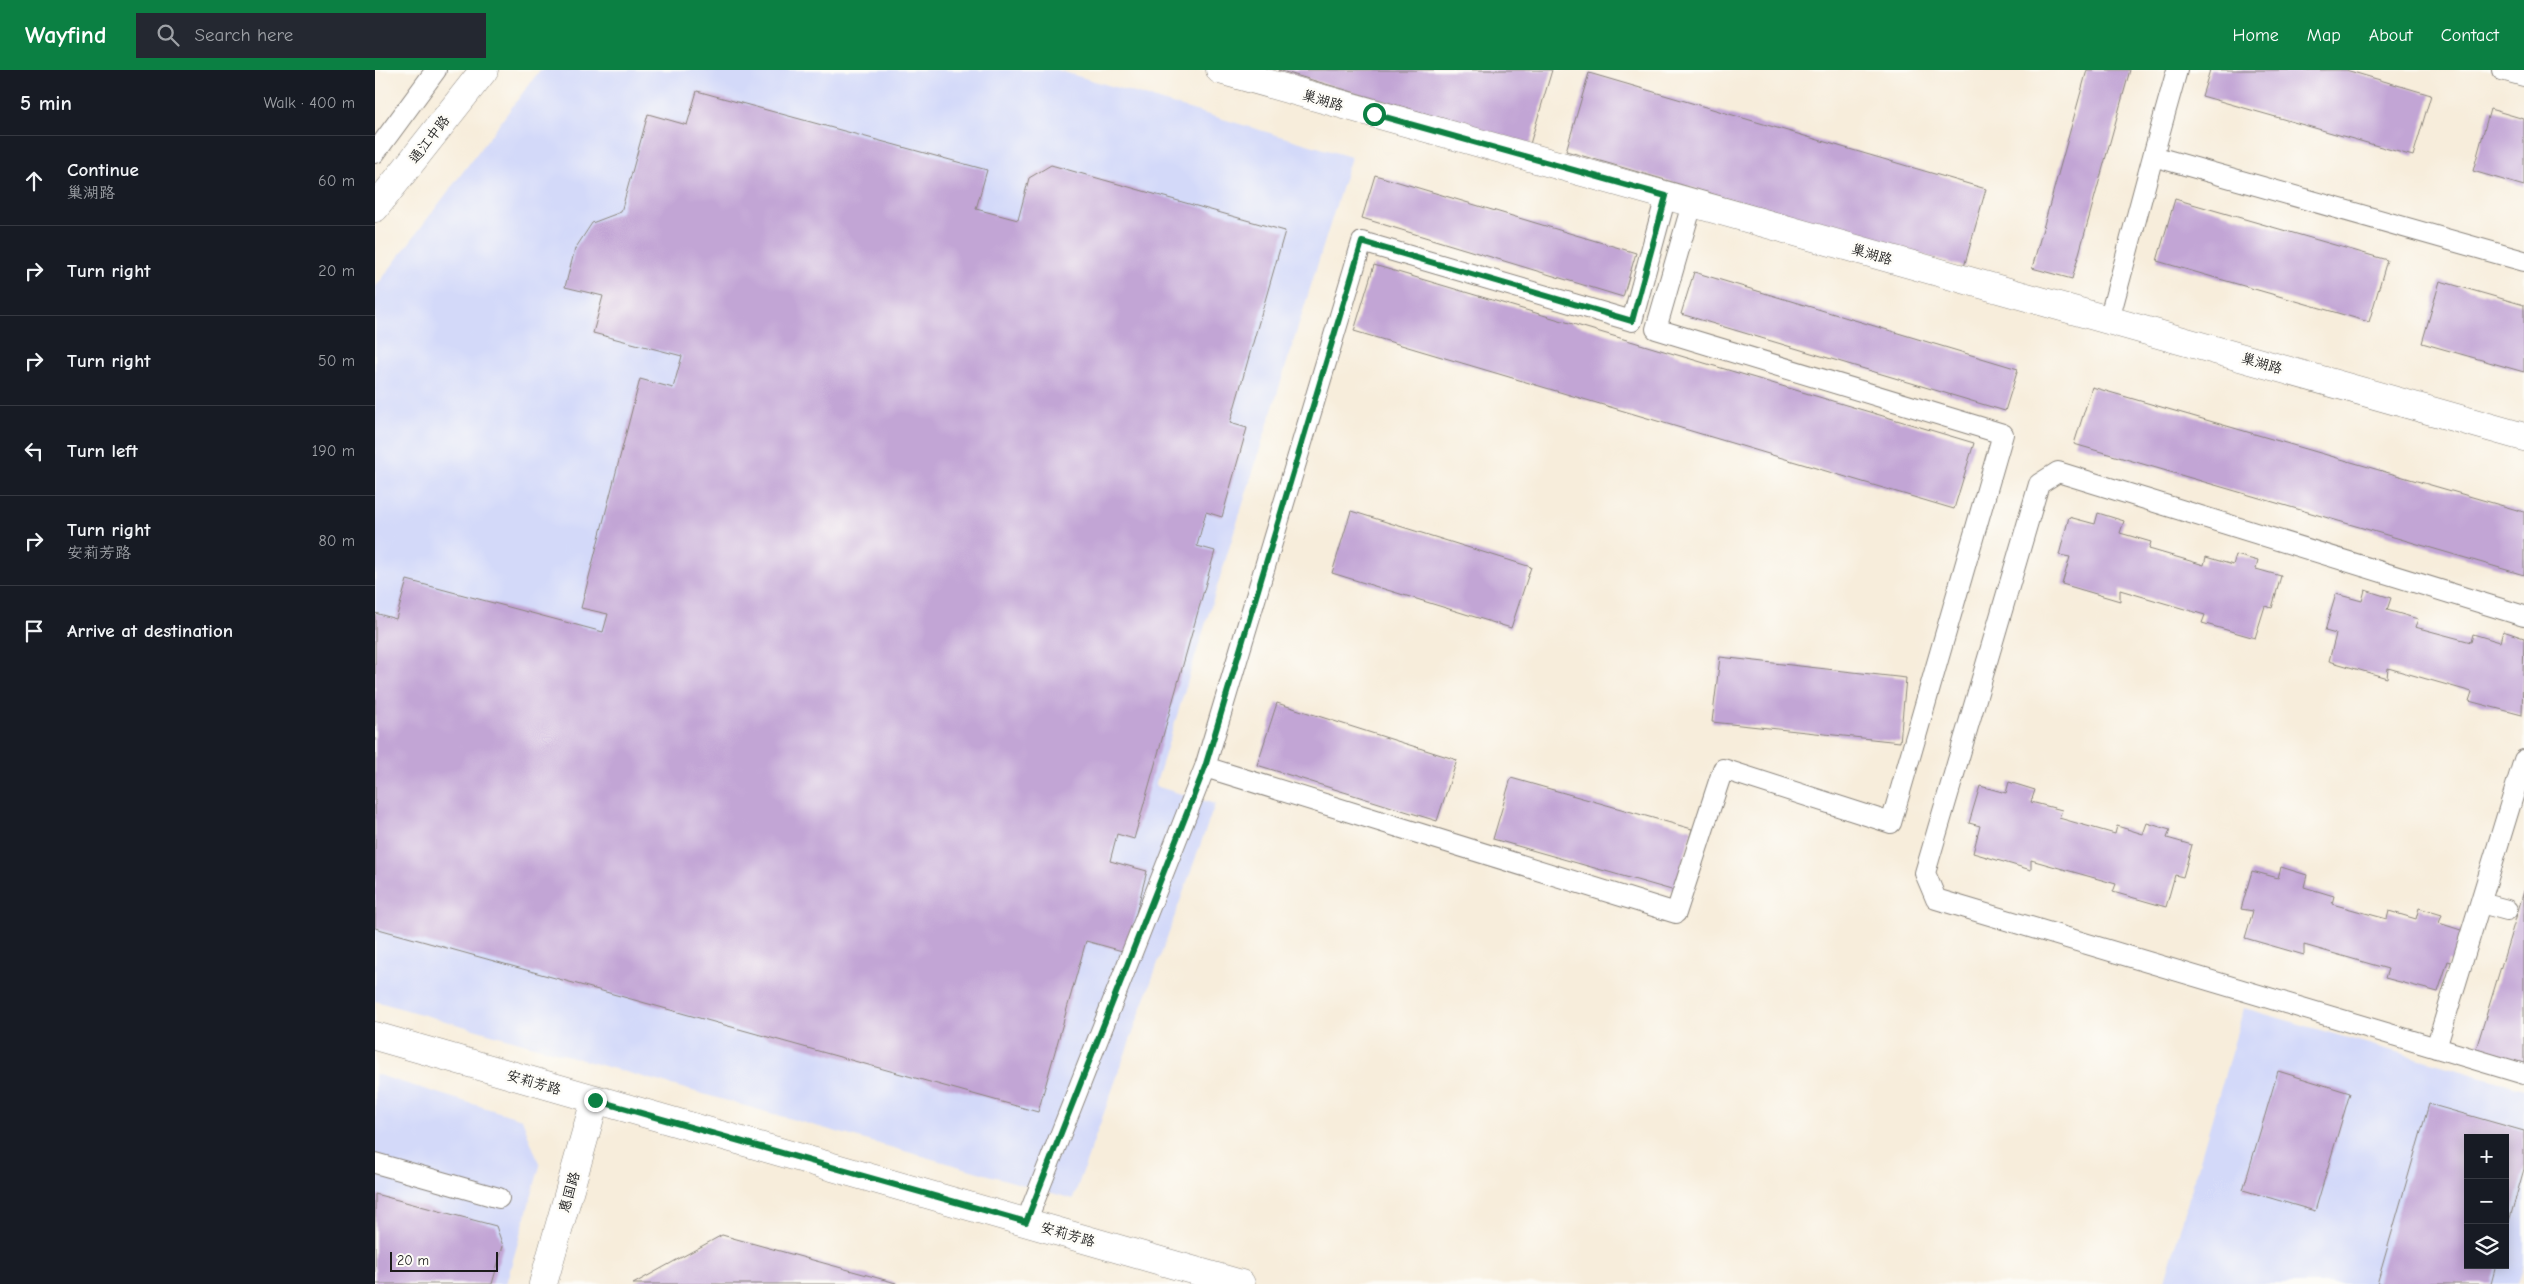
<!DOCTYPE html>
<html lang="en">
<head>
<meta charset="utf-8">
<style>
	body { margin:0; font-family:"Comic Neue","LXGW WenKai TC",sans-serif; background:#242831; color:#f1f3f6 }
	.controls { position:absolute; right:15px; bottom:15px; display:grid; overflow:hidden; border-radius:0px; box-shadow:0 2px 12px #0003 }
	.controls button { width:45px; height:45px; display:grid; place-items:center; padding:0; border:0; border-bottom:1px solid #363941; background:#171b24; color:#f1f3f6; font:25px sans-serif }
	.scale { position:absolute; left:15px; bottom:12px; width:108px; box-sizing:border-box; padding-left:5px; border:2px solid #1c1c1c; border-top:0; font-size:14px; line-height:18px; white-space:nowrap; color:#1c1c1c; -webkit-text-stroke:4px #fdfcf7; paint-order:stroke }
	.stop { position:absolute; width:15px; height:15px; margin:-11px; border:4px solid #0b8043; border-radius:50%; background:#fff }
	.stop.end { background:#0b8043; border-color:#fff; box-shadow:0 1px 5px #0008 }
	.list { margin:0; padding:0; list-style:none }
	h2 { display:flex; justify-content:space-between; align-items:center; height:65px; margin:0; padding:0 20px; font-size:21px }
	h2 small { font-size:16px; font-weight:400; color:#9ea1a6 }
	.list li { display:grid; grid-template-columns:32px 1fr auto; gap:15px; align-items:center; box-sizing:border-box; height:90px; padding:0 20px; border-top:1px solid #363941 }
	.list b { display:block; font-size:19px; white-space:nowrap }
	.list p { margin:0; font-size:16px; white-space:nowrap; color:#9ea1a6 }
	.list em { font-size:16px; font-style:normal; color:#9ea1a6 }
	.icon { flex:none; width:28px; height:28px; fill:none; stroke:currentColor; stroke-width:2; stroke-linecap:round; stroke-linejoin:round }
	.map { position:relative; flex:none; width:2149px; height:1214px; overflow:hidden }
	header { display:flex; align-items:center; gap:30px; box-sizing:border-box; height:70px; padding:0 25px; background:#0b8043; color:#fff }
	header strong { font-size:24px }
	nav { display:flex; gap:28px; margin-inline-start:auto; font-size:18px }
	.search { width:350px; height:45px; background:#242831; display:flex; align-items:center; gap:12px; box-sizing:border-box; padding:0 18px; border-radius:0px; color:#9ea1a6; font-size:19px }
	main { display:flex }
	aside { flex:1; background:#171b24 }
	.map>svg:first-child { display:block }
	.built { fill:#d3d9f9; fill-rule:evenodd }
	.building { fill:#c2a5d5 }
	.lines { fill:none; stroke-linecap:round; stroke-linejoin:round }
	.lane-casing { stroke:#8a847c; stroke-width:22 }
	.secondary-casing { stroke:#8a847c; stroke-width:29 }
	.primary-casing { stroke:#8a847c; stroke-width:29 }
	.lane { stroke:#fff; stroke-width:20 }
	.secondary { stroke:#fff; stroke-width:28 }
	.primary { stroke:#fff; stroke-width:28 }
	.route { stroke:#0b8043; stroke-width:6 }
	.labels { text-anchor:middle; stroke-width:5; stroke-linejoin:round; paint-order:stroke }
	.street-label { font-size:14px; fill:#1c1c1c; stroke:#fdfcf7 }
</style>
</head>
<body>
<header>
<strong>Wayfind</strong>
<div class="search"><svg class="icon" aria-label="search" viewBox="0 0 24 24"><circle cx="10" cy="10" r="6"/><path d="M15 15l6 6"/></svg>Search here</div>
<nav><a>Home</a><a>Map</a><a>About</a><a>Contact</a></nav>
</header>
<main>
<aside>
<h2>5 min<small>Walk · 400 m</small></h2>
<ul class="list">
<li><svg class="icon" aria-label="ahead" viewBox="0 0 24 24"><path d="M12 20V5M6 11l6-6 6 6"/></svg><div><b>Continue</b><p>巢湖路</p></div><em>60 m</em></li>
<li><svg class="icon" aria-label="right" viewBox="0 0 24 24"><path d="M7 20v-9h11M14 6l5 5-5 5"/></svg><div><b>Turn right</b></div><em>20 m</em></li>
<li><svg class="icon" aria-label="right" viewBox="0 0 24 24"><path d="M7 20v-9h11M14 6l5 5-5 5"/></svg><div><b>Turn right</b></div><em>50 m</em></li>
<li><svg class="icon" aria-label="left" viewBox="0 0 24 24"><path d="M17 20v-9H6M10 6l-5 5 5 5"/></svg><div><b>Turn left</b></div><em>190 m</em></li>
<li><svg class="icon" aria-label="right" viewBox="0 0 24 24"><path d="M7 20v-9h11M14 6l5 5-5 5"/></svg><div><b>Turn right</b><p>安莉芳路</p></div><em>80 m</em></li>
<li><svg class="icon" aria-label="arrive" viewBox="0 0 24 24"><path d="M6 21V4h12l-3 4 3 4H6"/></svg><div><b>Arrive at destination</b></div></li>
</ul>
</aside>
<div class="map">
<svg width="2149" height="1214" viewBox="0 0 2149 1214">
	<rect width="100%" height="100%" fill="#fdfcf7"/>
	<filter id="ink" filterUnits="userSpaceOnUse"><feTurbulence type="fractalNoise" baseFrequency=".02" numOctaves="2"/><feDisplacementMap in="SourceGraphic" scale="10" xChannelSelector="R" yChannelSelector="G"/><feConvolveMatrix kernelMatrix="1 2 1 2 8 2 1 2 1" color-interpolation-filters="sRGB"/></filter>
	<filter id="wash" filterUnits="userSpaceOnUse"><feTurbulence type="fractalNoise" baseFrequency=".0096" numOctaves="4" result="noise"/><feDisplacementMap in="SourceGraphic" scale="20" xChannelSelector="R" yChannelSelector="G"/><feGaussianBlur stdDeviation="1.12" result="paint"/><feColorMatrix in="noise" values="0 0 0 0 0 0 0 0 0 0 0 0 0 0 0 0 0 1.4 0 .05"/><feComposite in="paint" operator="in"/></filter>
	<g filter="url(#wash)">
		<rect width="100%" height="100%" fill="#f7eddb"/>
		<path class="built" d="M165,0H682L976,87L780,716L840,734L698,1129L0,931V218Z
			M1869,938L2149,1019V1195L2143,1214H1789ZM2093,1068H2130V1195H2093Z
			M0,1004L147,1049L165,1096L131,1214H0Z"/>
		<g id="blocks">
			<path class="building" d="M903,0H1177L1155,74Z
				M1712,0H1755L1697,209L1657,198Z
				M1835,0H1971L2056,25L2038,86L1827,26Z
				M1214,3L1611,119L1589,197L1191,81Z
				M322,21L612,100L601,139L643,150L654,108L676,95L910,161L855,353L872,358L847,447L831,442L822,476L840,481L759,769L742,764L735,791L772,801L751,882L711,871L663,1042L0,858V543L21,549L32,510L228,562L233,544L206,538L265,309L298,318L307,286L218,263L228,226L190,217L200,179L217,153L246,142L273,44L312,55Z
				M2115,39L2149,49V116L2098,101Z
				M1000,105L1261,183L1248,227L987,148Z
				M1800,129L2012,190L1994,252L1782,191Z
				M999,195L1599,373L1579,439L979,261Z
				M1319,202L1643,299L1630,341L1306,244Z
				M2065,211L2149,235V302L2047,273Z
				M1717,317L2149,442V505L1699,374Z
				M976,441L1156,497L1136,558L957,503Z
				M1723,443L1749,451L1745,463L1776,472L1774,479L1829,495L1831,487L1858,495L1861,485L1883,491L1881,499L1906,506L1897,538L1890,536L1880,568L1827,553L1830,545L1745,520V531L1687,514L1695,487L1684,485L1694,447L1720,454Z
				M1990,520L2016,528L2012,540L2043,549L2040,557L2096,572L2098,564L2125,572L2128,561L2149,568L2147,645L2094,631L2097,622L2013,598L2012,608L1954,591L1961,564L1950,561L1961,524L1987,531Z
				M1345,587L1531,608L1525,672L1337,652Z
				M902,633L1082,690L1062,751L882,695Z
				M1136,708L1317,759L1300,821L1118,769Z
				M1634,712L1660,720L1656,732L1687,740L1684,748L1740,764L1742,756L1768,764L1772,753L1795,760L1792,768L1817,775L1808,807L1800,805L1791,837L1738,822L1741,814L1656,790V800L1598,783L1605,756L1594,753L1605,716L1631,723Z
				M1906,797L1932,805L1929,817L1959,826L1957,834L2012,849L2014,841L2041,849L2044,838L2067,845L2064,853L2089,861L2080,893L2073,891L2063,922L2010,908L2013,899L1929,875V885L1870,868L1878,841L1866,839L1877,801L1903,808Z
				M2149,821V994L2101,979Z
				M1903,1001L1975,1023L1940,1141L1868,1120Z
				M2054,1034L2149,1061V1099L2131,1162L2130,1068H2093V1195H2121L2116,1214H2002Z
				M0,1124L121,1156L128,1176L117,1214H0Z
				M347,1165L521,1213V1214H258Z"/>
		</g>
	</g>
	<g filter="url(#ink)">
		<use href="#blocks" fill-opacity="0" stroke="#8a847c" stroke-width="1"/>
		<g class="lines">
			<g class="lane-casing">
				<path id="lane" d="M1802,0L1778,86L2149,191
					M2127,0L2149,6
					M0,83L61,0
					M1734,250L1778,86
					M2149,546L1683,402L1664,414L1550,803L1561,829L2149,1004
					M830,697L1301,843L1348,699L1516,753L1628,364L1281,259L1317,134
					M2106,833L2132,840
					M2061,978L2149,690
					M0,1093L124,1128
					M651,1152L830,697L987,172L1257,251L1291,126"/>
			</g>
			<g class="secondary-casing">
				<path id="secondary" d="M845,0L2149,367
					M0,966L866,1214
					M168,1214L220,1030"/>
			</g>
			<g class="primary-casing">
				<path id="primary" d="M0,138L109,0"/>
			</g>
			<use href="#lane" class="lane"/>
			<use href="#secondary" class="secondary"/>
			<use href="#primary" class="primary"/>
		</g>
	</g>
	<g class="lines" filter="url(#ink)">
		<path class="route" d="M220,1030L651,1152L830,697L987,172L1257,251L1291,126L999,44"/>
	</g>
	<g class="labels">
		<g class="street-label">
			<text transform="translate(948 30) rotate(16)" y="5">巢湖路</text>
			<text transform="translate(54 69) rotate(-52)" y="5">通江中路</text>
			<text transform="translate(1497 184) rotate(16)" y="5">巢湖路</text>
			<text transform="translate(1887 293) rotate(16)" y="5">巢湖路</text>
			<text transform="translate(159 1012) rotate(16)" y="5">安莉芳路</text>
			<text transform="translate(194 1122) rotate(-74)" y="5">惠国路</text>
			<text transform="translate(693 1164) rotate(16)" y="5">安莉芳路</text>
		</g>
	</g>
</svg>
<div class="controls">
<button>+</button>
<button>−</button>
<button><svg class="icon" aria-label="layers" viewBox="0 0 24 24"><path d="M12 4l9 5-9 5-9-5zM3 14l9 5 9-5"/></svg></button>
</div>
<div class="scale">20 m</div>
<div class="stop" style="left:999px;top:44px"></div>
<div class="stop end" style="left:220px;top:1030px"></div>
</div>
</main>
</body>
</html>
